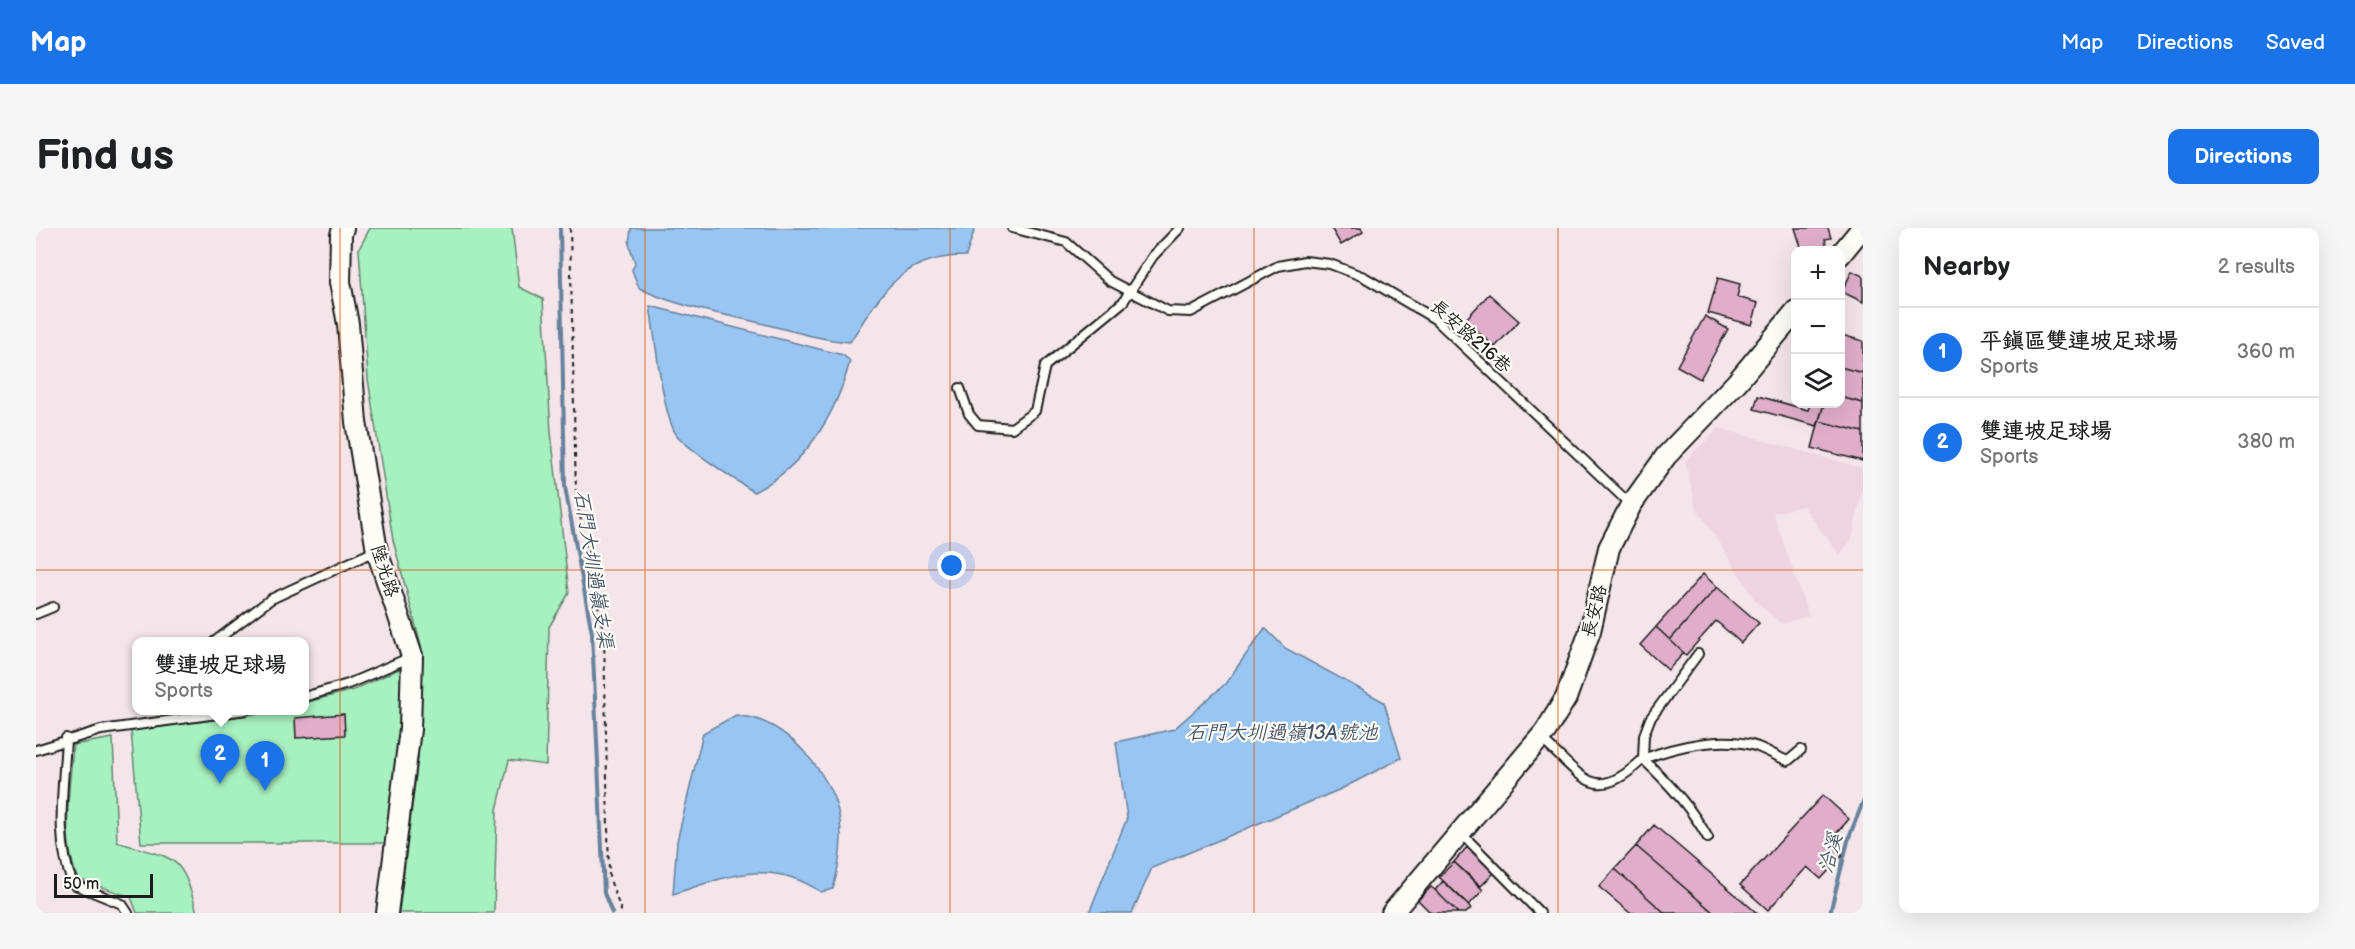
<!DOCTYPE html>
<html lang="en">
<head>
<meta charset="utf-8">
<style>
	body { margin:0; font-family:"Balsamiq Sans","LXGW WenKai TC",sans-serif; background:#f6f6f6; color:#202124 }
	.controls { position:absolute; right:18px; top:18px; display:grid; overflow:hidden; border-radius:12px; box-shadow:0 6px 24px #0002 }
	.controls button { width:54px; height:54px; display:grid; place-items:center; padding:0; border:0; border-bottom:2px solid #e0e0e0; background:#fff; color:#202124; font:30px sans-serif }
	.scale { position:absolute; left:18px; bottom:15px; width:99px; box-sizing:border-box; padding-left:6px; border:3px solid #1c1c1c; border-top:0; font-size:16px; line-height:21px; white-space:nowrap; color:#1c1c1c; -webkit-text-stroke:4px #fdfcf7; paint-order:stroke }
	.you { position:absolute; left:916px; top:338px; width:21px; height:21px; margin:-15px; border:4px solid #fff; border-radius:50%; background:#1a73e8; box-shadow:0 0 0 9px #1a73e833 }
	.badge { display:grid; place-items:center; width:39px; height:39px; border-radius:50%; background:#1a73e8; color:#fff; font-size:20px; font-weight:700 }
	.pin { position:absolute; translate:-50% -50px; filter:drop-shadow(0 2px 3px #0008) }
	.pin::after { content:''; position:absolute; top:32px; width:21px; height:18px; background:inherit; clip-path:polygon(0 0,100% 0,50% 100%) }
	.popup { position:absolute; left:96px; top:409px; width:177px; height:78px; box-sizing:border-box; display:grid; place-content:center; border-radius:12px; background:#fff; filter:drop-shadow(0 2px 4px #0005); font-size:20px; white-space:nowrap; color:#757577 }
	.popup b { font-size:22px; color:#202124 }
	.popup::after { content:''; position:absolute; left:50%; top:100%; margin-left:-12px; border:12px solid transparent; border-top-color:#fff }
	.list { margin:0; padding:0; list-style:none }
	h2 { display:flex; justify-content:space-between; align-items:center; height:78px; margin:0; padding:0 24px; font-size:26px }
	h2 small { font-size:20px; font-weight:400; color:#757577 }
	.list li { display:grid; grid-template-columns:39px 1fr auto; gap:18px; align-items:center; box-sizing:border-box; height:90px; padding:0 24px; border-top:2px solid #e0e0e0 }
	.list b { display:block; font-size:22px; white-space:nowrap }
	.list p { margin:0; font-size:20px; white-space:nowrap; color:#757577 }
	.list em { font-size:20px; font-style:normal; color:#757577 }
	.icon { flex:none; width:33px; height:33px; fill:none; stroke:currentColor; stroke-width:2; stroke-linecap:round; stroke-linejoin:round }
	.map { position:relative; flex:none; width:1827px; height:685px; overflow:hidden; border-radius:12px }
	header { display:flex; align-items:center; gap:36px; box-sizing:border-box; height:84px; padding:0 30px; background:#1a73e8; color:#fff }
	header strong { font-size:28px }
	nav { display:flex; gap:33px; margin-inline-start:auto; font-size:21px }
	.intro { display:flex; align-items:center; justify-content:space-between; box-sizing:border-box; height:144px; padding:0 36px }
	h1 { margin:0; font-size:42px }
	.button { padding:15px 27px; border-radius:12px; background:#1a73e8; color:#fff; font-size:21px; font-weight:700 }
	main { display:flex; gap:36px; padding:0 36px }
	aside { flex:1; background:#fff; border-radius:12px; box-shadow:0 6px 24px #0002 }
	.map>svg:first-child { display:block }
	.built { fill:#eed4e1 }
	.green { fill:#a7f0bf; stroke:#62866e; stroke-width:1.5 }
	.water { fill:#98c5f2; stroke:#66819c; stroke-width:1.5 }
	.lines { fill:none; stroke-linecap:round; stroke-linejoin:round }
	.stream { stroke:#66819c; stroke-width:4 }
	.building { fill:#e0aecb; stroke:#1c1c1c; stroke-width:1.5 }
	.service-casing { stroke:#1c1c1c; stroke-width:12 }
	.tertiary-casing { stroke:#1c1c1c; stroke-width:24 }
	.path { stroke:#1c1c1c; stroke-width:2; stroke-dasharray:4.5 4.5; stroke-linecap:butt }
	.service { stroke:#fdfcf7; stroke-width:8 }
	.tertiary { stroke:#fdfcf7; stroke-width:20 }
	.grid { fill:none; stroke:#de560d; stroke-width:1.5; stroke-opacity:0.55 }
	.labels { text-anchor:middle; stroke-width:4.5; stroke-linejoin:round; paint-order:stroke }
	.street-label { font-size:18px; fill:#1c1c1c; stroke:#fdfcf7 }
	.water-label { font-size:20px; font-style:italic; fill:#475767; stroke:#fdfcf7 }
</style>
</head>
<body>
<header>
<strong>Map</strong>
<nav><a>Map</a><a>Directions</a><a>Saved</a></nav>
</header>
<div class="intro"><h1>Find us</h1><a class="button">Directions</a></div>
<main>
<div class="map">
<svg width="1827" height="685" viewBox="0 0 1827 685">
	<rect width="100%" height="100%" fill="#f4e5ea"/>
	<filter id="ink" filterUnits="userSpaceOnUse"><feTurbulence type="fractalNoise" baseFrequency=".0167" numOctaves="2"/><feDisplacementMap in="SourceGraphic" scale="12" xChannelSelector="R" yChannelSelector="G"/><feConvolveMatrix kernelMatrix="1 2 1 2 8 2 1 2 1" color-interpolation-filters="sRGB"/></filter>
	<g filter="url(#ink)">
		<path class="built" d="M1683,200L1827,240V259L1816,311L1804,327L1767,278L1737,285L1773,388L1745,396L1720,373L1660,279L1649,233Z"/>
		<path class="green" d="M334,0H476L483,59L507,71L515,204L533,365L513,399L510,537L473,532L461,582L458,685H363L382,530L387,425L357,312L332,151L323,21Z
			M370,438L367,498L351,615H105L95,503L242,483L268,482V475L317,462Z
			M77,510L81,614C138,632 145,622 161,685H101L95,669L42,651C24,609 34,561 37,517Z"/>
		<path class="water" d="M595,0H939L930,28C866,27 845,65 814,114C786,112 760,104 732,97C689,86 643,80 603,60L596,42L599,35L593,16Z
			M614,78L807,127L814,133C800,187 769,238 718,264C701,253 651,221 640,206C626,185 619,107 614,78Z
			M1229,400L1249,420L1348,474L1365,530L1305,561L1116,640L1096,685H1053L1091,590L1080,514L1138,501L1189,456Z
			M700,487C707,489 716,489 723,492C761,506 798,552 804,593C807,616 803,639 797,661L785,664C733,629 690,649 637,666L641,613L667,505Z"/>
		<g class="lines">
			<path class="stream" d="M524,0L529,259L556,405L568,665L576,685
				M1794,685L1813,609L1827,574"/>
		</g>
		<path class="building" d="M1295,0H1325L1327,4L1305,17Z
			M1759,0H1792L1795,10L1789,11L1791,20L1766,22Z
			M1816,43L1827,48V74L1806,64Z
			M1682,50L1704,56L1701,69L1722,75L1716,97L1672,85Z
			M1453,66L1483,93L1459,119L1429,92Z
			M1669,88L1692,101L1664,151L1641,138Z
			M1806,107L1827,113V145L1804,139Z
			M1804,139L1827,145V175L1804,169Z
			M1722,168L1772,182L1774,176H1788L1781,198L1718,181Z
			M1804,169L1827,175V204L1783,193L1788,176H1804Z
			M1783,193L1827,204V233L1776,220Z
			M1667,346L1681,359L1634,412L1620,399Z
			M1681,359L1723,395L1705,415L1680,393L1650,427L1634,412Z
			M1620,399L1648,425L1632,442L1604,417Z
			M308,486L309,507L260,510L259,490Z
			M1787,567L1813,591L1793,614L1807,627L1785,651L1771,639L1732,682L1704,657Z
			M1618,597L1721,685H1678L1600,618Z
			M1600,618L1678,685H1629L1579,641Z
			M1431,619L1458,645L1445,658L1418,634Z
			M1418,634L1447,662L1433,677L1403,649Z
			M1579,641L1629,685H1594L1563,659Z
			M1407,653L1435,680L1430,685H1422L1399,662Z
			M1395,659L1399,662L1422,685H1395L1382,672Z"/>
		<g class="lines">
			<g class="service-casing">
				<path id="service" d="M976,0L1030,14L1074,53L1132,83L1155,84L1242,38L1269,33L1294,36L1328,49L1399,91L1594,276
					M924,160L933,186L942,197L976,200L999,183L1009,138L1087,74L1117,28L1144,0
					M0,386L17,379
					M178,414L235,371L339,323
					M268,469L312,456L375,429
					M30,510C28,558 18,611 37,656L86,676L92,685
					M1505,511C1547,547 1557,579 1607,531L1608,507L1614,491L1662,426
					M0,522L65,502L210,482
					M1425,605L1504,685
					M1672,610C1655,579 1633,555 1607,531C1640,518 1688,507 1722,519C1732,523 1742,529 1752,533L1765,522"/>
			</g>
			<g class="tertiary-casing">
				<path id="tertiary" d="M307,0L305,7L304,54L312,96L320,194L341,323L376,428L374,501L351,685
					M1804,27L1826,0
					M1356,685L1509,504L1530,470L1554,403L1573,320L1595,277L1630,228L1701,154L1760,83"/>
			</g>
			<path class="path" d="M534,0L540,268L568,407L573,649L586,685"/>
			<use href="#service" class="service"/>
			<use href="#tertiary" class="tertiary"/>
		</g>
	</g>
	<path class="grid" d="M304,0V685M609,0V685M914,0V685M1218,0V685M1522,0V685M0,342H1827"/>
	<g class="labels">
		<g class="street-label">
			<text transform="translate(1435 108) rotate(41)" y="6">長安路216巷</text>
			<text transform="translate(349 343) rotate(73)" y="6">陸光路</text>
			<text transform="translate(1558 383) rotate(-76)" y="6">長安路</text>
		</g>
		<g class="water-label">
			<text transform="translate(558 341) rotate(81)" y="7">石門大圳過嶺支渠</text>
			<text x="1246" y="511">石門大圳過嶺13A號池</text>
			<text transform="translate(1794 625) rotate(-75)" y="7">洽溪</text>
		</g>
	</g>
</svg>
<div class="controls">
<button>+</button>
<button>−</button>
<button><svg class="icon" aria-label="layers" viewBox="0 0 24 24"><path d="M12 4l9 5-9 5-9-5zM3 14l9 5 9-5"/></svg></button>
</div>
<div class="scale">50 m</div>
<div class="you"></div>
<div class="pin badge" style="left:229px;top:563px">1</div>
<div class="pin badge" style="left:184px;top:556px">2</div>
<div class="popup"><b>雙連坡足球場</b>Sports</div>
</div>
<aside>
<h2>Nearby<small>2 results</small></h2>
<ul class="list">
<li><span class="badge">1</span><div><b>平鎮區雙連坡足球場</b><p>Sports</p></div><em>360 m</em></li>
<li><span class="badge">2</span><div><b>雙連坡足球場</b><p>Sports</p></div><em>380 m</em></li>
</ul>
</aside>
</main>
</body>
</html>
